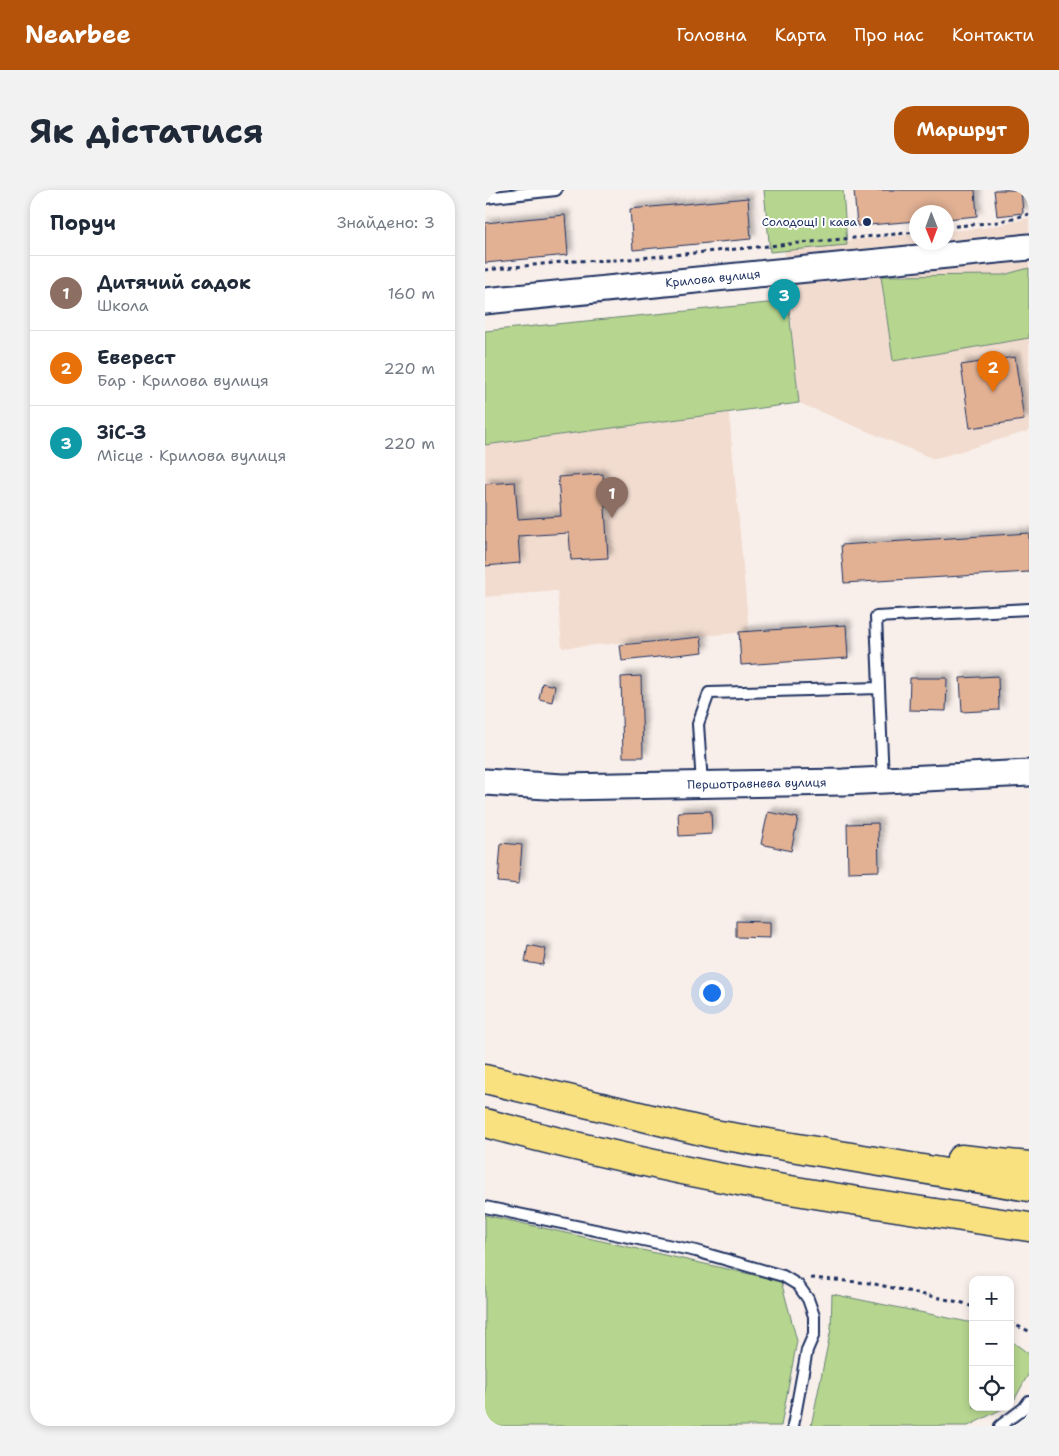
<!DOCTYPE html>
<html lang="uk">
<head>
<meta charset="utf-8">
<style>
	body { margin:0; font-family:"Shantell Sans",sans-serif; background:#f2f2f3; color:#1f2937 }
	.controls { position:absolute; right:15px; bottom:15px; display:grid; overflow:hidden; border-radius:10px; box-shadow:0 2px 8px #0003 }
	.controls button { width:45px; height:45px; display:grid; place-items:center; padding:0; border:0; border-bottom:1px solid #e0e1e3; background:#fff; color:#1f2937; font:25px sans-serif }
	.compass { position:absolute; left:424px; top:15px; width:45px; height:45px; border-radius:50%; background:#fff; box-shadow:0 2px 8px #0003; rotate:179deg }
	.you { position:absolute; left:226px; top:802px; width:18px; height:18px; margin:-12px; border:4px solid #fff; border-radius:50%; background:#1a73e8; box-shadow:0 0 0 8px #1a73e833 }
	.badge { display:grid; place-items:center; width:32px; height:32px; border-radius:50%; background:#b45309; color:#fff; font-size:16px; font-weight:700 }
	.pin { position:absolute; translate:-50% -41px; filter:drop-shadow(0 1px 2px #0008) }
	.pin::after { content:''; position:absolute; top:26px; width:18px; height:15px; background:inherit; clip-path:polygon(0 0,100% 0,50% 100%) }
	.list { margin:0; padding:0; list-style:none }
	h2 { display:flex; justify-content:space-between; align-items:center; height:65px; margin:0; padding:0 20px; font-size:21px }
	h2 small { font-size:16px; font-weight:400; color:#747a83 }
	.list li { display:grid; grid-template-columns:32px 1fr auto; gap:15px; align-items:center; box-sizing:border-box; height:75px; padding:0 20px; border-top:1px solid #e0e1e3 }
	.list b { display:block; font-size:19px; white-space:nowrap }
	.list p { margin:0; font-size:16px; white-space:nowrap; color:#747a83 }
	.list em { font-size:16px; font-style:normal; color:#747a83 }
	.icon { flex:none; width:28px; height:28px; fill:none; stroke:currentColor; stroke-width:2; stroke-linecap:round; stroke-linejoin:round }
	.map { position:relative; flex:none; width:544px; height:1236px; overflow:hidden; border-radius:20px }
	header { display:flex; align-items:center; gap:30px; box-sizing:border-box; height:70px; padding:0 25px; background:#b45309; color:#fff }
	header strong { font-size:24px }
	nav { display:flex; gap:28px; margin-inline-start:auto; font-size:18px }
	.intro { display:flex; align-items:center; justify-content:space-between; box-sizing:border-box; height:120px; padding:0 30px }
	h1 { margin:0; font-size:35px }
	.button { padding:12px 22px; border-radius:20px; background:#b45309; color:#fff; font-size:18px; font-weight:700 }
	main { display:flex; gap:30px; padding:0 30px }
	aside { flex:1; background:#fff; border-radius:20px; box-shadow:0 2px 8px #0003 }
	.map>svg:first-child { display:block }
	.built { fill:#f2dcd0 }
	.green { fill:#b6d58e; stroke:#688276 }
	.building { fill:#e2b194; stroke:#1b2f5e; filter:url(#shadow) }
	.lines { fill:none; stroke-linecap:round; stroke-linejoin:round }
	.service-casing { stroke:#1b2f5e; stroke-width:14 }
	.tertiary-casing { stroke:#1b2f5e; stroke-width:29 }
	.trunk-casing { stroke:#1b2f5e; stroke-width:31 }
	.path { stroke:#1b2f5e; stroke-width:3; stroke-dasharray:4 4; stroke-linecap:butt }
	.service { stroke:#fff; stroke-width:10 }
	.tertiary { stroke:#fff; stroke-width:25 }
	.trunk { stroke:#fae180; stroke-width:28 }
	.poi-dot { fill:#1b2f5e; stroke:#fff; stroke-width:2 }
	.labels { text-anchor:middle; stroke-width:4; stroke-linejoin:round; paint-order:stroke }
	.poi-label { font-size:12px; fill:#1b2f5e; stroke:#fff; text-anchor:end }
	.street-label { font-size:12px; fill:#1b2f5e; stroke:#fff }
</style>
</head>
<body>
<header>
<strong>Nearbee</strong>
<nav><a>Головна</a><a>Карта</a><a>Про нас</a><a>Контакти</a></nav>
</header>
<div class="intro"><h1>Як дістатися</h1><a class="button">Маршрут</a></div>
<main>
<aside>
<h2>Поруч<small>Знайдено: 3</small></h2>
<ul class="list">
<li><span class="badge" style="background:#8d6e63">1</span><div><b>Дитячий садок</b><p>Школа</p></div><em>160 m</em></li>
<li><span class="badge" style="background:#e8710a">2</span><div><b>Еверест</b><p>Бар · Крилова вулиця</p></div><em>220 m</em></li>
<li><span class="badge" style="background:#0f9aa8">3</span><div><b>ЗіС-3</b><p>Місце · Крилова вулиця</p></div><em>220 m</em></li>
</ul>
</aside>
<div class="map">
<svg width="544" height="1236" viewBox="0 0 544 1236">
	<defs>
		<filter id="shadow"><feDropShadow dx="4.5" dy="-4.5" stdDeviation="2.5" flood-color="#0004"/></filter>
	</defs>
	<rect width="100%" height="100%" fill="#f9efea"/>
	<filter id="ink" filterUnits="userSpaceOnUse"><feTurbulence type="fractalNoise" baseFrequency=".02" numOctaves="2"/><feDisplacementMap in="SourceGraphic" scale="10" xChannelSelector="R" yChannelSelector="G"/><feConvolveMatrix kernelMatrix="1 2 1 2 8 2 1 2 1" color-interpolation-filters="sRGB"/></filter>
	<g filter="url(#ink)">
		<path class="built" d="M544,28V78L518,85L396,86L408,171L544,148V241L449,269L314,213L299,57L431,44L432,52H462V41L499,38Z
			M244,223L264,442L77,458L72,401L0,407V255Z"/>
		<path class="green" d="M279,0H358L362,55L285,62Z
			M544,78V148L408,171L396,86L518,85Z
			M303,111L314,213L0,255V141Z
			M0,1025L296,1091L312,1151L296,1236H0Z
			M347,1104L488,1133V1217H521L483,1236H326L346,1139Z
			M525,1150L544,1164V1183L527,1214L525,1215Z"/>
		<path class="building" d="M369,0H490L492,26L462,29V22H432V31L372,36Z
			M509,0H536L538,23L512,26Z
			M263,8L266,49L148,60L145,19Z
			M80,25L83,65L0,73V33Z
			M530,167L539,230L485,238L476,175Z
			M118,284L123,368L86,370L84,343L33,346L35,373L0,376V294L30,292L33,329L76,326L73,287Z
			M544,343V382L359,393L356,355Z
			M361,435L363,468L256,475L254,442Z
			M216,447L218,462L137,471L135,455Z
			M156,486L158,567H138L136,487Z
			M513,486L514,520L477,522L475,488Z
			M425,488H462L461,521L424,520Z
			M57,493L70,496L67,512L54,509Z
			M226,621L227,644L194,646L193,622Z
			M283,622L313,628L306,661L276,654Z
			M393,633L394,681L363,682L362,634Z
			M16,653L37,655L34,694L13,692Z
			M251,731L285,732V748L251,747Z
			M43,755L61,759L58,775L40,772Z"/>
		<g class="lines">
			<g class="service-casing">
				<path id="service" d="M0,8L71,0
					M398,590L391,427L544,419
					M217,594L213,534L224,503L394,498
					M0,1017L211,1061L298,1086L313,1095L323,1109L329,1126V1144L322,1160L308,1236
					M515,1236L539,1218L544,1211"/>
			</g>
			<g class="tertiary-casing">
				<g id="tertiary">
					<path id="s1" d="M0,111L544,57"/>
					<path id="s2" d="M0,592L77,597L358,592L544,583"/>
				</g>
			</g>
			<g class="trunk-casing">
				<path id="trunk" d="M0,889L229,944L544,997
					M0,933C86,956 172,976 259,992C354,1009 449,1023 544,1037
					M476,969L544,976"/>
			</g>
			<path class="path" d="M462,37L512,32L544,24
				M0,80L87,71L133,70L199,64L432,42
				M326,1088L385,1093L478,1113L488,1117
				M525,1133L544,1141"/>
			<use href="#service" class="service"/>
			<use href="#tertiary" class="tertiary"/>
			<use href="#trunk" class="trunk"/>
		</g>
	</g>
	<circle class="poi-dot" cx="382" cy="32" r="5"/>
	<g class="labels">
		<g class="poi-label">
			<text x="372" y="36">Солодощі і кава</text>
		</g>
		<g class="street-label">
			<text dy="4" stroke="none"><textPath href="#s1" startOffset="229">Крилова вулиця</textPath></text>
			<text dy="4" stroke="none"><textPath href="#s2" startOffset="272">Першотравнева вулиця</textPath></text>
		</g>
	</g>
</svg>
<div class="controls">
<button>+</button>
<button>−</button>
<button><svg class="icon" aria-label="locate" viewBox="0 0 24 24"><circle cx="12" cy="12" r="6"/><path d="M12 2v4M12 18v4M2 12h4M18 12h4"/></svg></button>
</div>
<svg class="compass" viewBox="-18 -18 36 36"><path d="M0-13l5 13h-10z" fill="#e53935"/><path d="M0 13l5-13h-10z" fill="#747a83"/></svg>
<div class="you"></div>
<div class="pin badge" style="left:127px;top:328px;background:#8d6e63">1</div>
<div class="pin badge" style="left:508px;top:202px;background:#e8710a">2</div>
<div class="pin badge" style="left:299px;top:130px;background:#0f9aa8">3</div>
</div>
</main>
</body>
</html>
